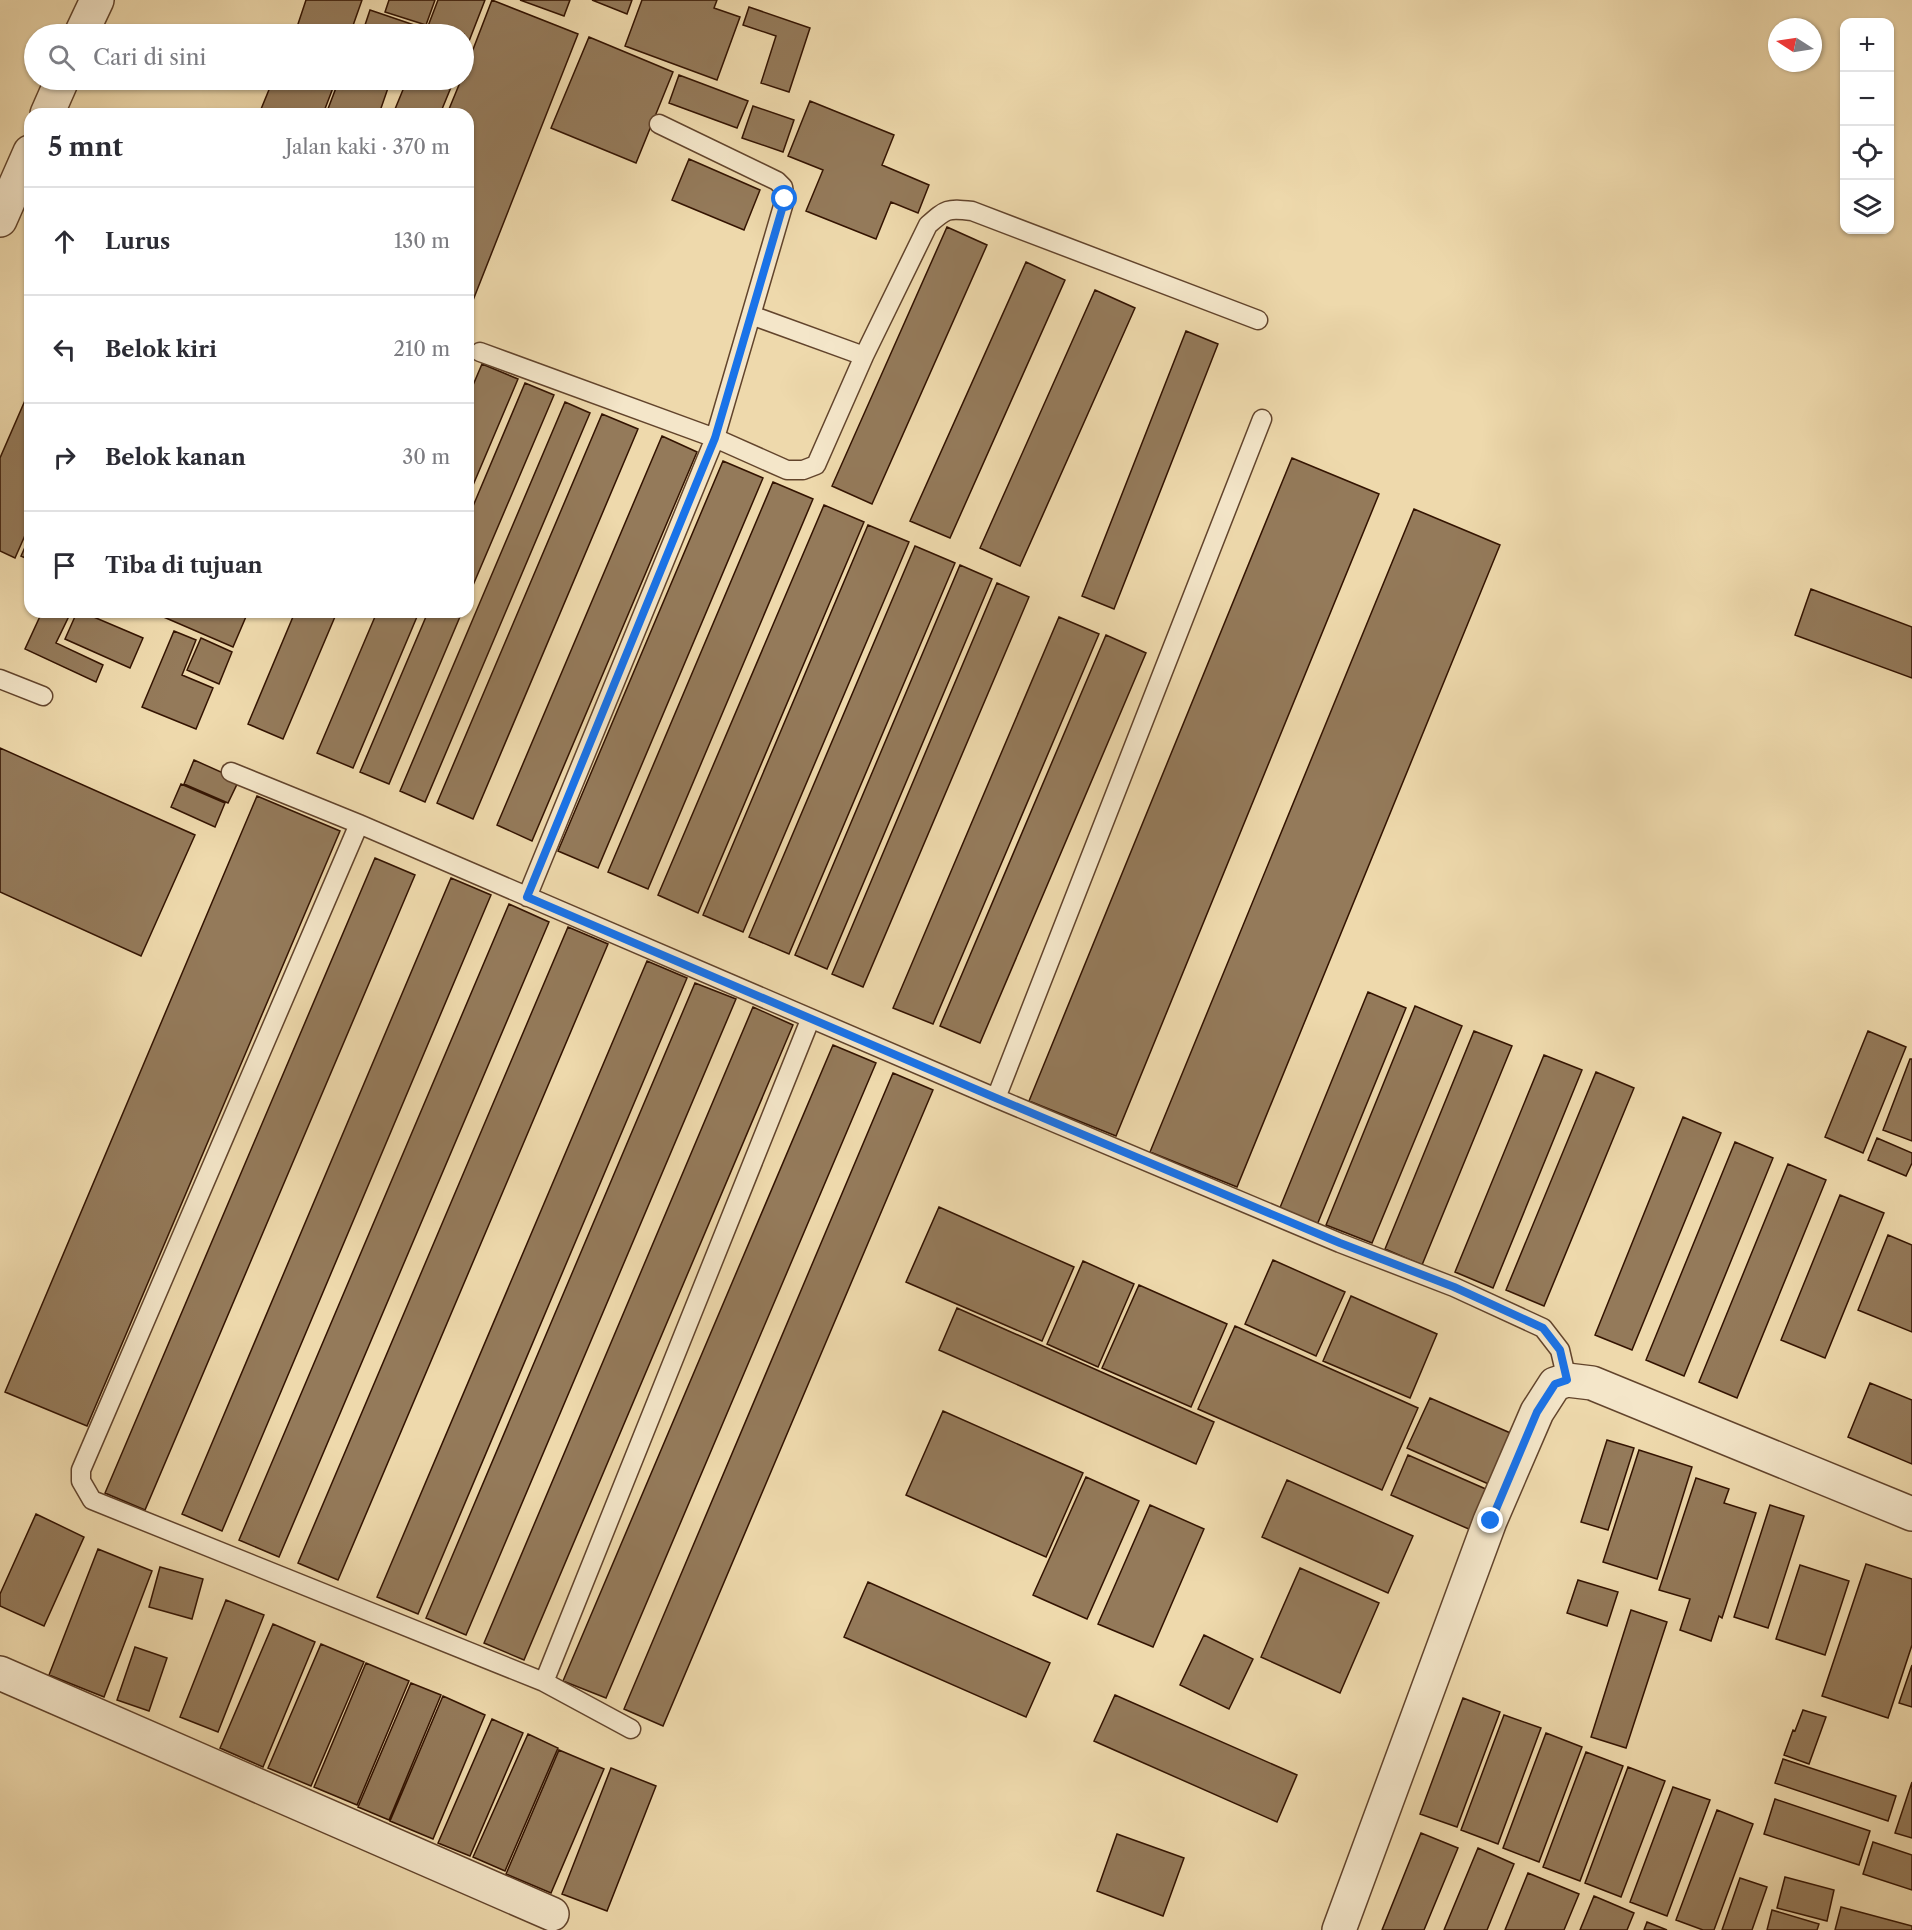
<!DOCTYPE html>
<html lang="id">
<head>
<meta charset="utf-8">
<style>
	body { margin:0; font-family:"Libre Caslon Text",serif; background:#f7f7f7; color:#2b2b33 }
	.controls { position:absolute; right:18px; top:18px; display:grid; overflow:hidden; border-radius:12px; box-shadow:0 2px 4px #0004 }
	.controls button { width:54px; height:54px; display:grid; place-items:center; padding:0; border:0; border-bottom:2px solid #e1e1e2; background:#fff; color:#2b2b33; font:30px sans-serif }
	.compass { position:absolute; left:1768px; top:18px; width:54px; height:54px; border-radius:50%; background:#fff; box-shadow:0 2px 4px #0004; rotate:282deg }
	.stop { position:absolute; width:18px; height:18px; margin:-14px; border:4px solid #1a73e8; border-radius:50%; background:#fff }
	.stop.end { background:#1a73e8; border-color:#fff; box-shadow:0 2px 6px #0008 }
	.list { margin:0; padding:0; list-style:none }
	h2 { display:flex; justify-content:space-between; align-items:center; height:78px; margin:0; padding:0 24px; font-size:26px }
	h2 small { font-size:20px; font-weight:400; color:#7c7c81 }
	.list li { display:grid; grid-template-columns:39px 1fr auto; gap:18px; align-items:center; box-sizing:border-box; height:108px; padding:0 24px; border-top:2px solid #e1e1e2 }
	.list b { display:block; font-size:22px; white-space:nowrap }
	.list em { font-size:20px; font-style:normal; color:#7c7c81 }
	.icon { flex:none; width:33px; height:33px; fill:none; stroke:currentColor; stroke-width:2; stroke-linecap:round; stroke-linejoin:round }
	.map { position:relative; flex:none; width:1912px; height:1930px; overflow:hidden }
	.search { position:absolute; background:#fff; box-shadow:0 2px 4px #0004; left:24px; top:24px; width:450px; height:66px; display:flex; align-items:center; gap:15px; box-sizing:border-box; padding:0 21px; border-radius:33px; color:#7c7c81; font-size:22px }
	.panel { position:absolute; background:#fff; box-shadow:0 2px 4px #0004; left:24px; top:108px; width:450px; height:510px; border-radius:18px }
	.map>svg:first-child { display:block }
	.building { fill:#947a5a; stroke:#331301; stroke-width:1.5 }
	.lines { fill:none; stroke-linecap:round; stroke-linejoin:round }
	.service-casing { stroke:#62442c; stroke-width:21 }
	.minor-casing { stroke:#62442c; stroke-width:36 }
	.tertiary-casing { stroke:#62442c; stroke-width:36 }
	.service { stroke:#f4e6c9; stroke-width:18 }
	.minor { stroke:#f4e6c9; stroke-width:33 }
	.tertiary { stroke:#f4e6c9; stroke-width:33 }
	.route { stroke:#1a73e8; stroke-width:8 }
</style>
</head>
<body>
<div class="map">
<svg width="1912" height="1930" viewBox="0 0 1912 1930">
	<rect width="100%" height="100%" fill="#eed9ac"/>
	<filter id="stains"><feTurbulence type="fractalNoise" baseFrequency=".00333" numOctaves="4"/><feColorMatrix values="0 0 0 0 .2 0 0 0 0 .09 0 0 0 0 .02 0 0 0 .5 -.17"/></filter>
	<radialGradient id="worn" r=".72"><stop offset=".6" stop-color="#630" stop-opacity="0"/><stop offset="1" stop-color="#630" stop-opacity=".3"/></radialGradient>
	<path class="building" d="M306,0H362L350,34H319L297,27Z
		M389,0H435L426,25L385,12Z
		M438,0H485L464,54V34H425Z
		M492,0L578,34L468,313V114H447L461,80H464V73Z
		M520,0H570L564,16Z
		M592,0H632L627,14Z
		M642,0H717L714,8L740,17L717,80L625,46Z
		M749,7L810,28L789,92L761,83L776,36L743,25Z
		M370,10L423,28L420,34H362Z
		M589,37L673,72L636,163L551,128Z
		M679,75L748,101L737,128L669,103Z
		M273,80H336L323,114H259Z
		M339,80H366L388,88L379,114H326Z
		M407,80H454L440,114H393Z
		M810,101L894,135L882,165L929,185L918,213L891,202L876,239L806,211L823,170L788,156Z
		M753,106L794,120L783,152L742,138Z
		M689,159L760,190L744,230L672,200Z
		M947,227L987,245L872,504L832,486Z
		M1026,262L1065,280L950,538L910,521Z
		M1095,290L1135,308L1020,566L980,548Z
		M1186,331L1218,344L1114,609L1082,596Z
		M482,364L518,379L468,497V397Z
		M525,383L554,395L468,597V518Z
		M30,389V524L15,558L0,551V458Z
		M565,402L590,413L425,802L400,791Z
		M602,414L638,429L473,819L437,803Z
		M662,436L697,452L532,841L497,825Z
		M1292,458L1379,494L1116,1136L1029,1101Z
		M723,461L763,478L598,868L558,851Z
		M773,482L813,499L648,889L608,872Z
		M824,505L864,522L698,913L658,895Z
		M1414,509L1500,545L1237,1187L1150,1152Z
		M868,525L909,542L743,932L703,915Z
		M30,536V560L21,556Z
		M915,546L955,563L789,954L749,937Z
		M960,565L992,579L827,969L795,955Z
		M997,583L1029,597L863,987L832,974Z
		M1811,589L1912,627V678L1795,635Z
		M42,612H71L56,643L103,665L96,682L25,649Z
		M77,612H82L143,638L130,668L65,639Z
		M152,612H248L233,647Z
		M295,612H337L283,739L248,724Z
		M377,612H419L353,768L317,753Z
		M428,612H462L389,784L360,772Z
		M1059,617L1099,634L933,1024L893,1008Z
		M174,631L196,640L182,675L213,688L196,729L142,707Z
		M1106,635L1146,653L980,1043L940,1026Z
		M201,638L232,652L219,684L187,670Z
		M0,748L195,835L141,956L0,892Z
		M194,760L239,780L228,803L184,784Z
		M181,784L225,803L215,827L171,807Z
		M257,796L340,831L87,1426L5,1392Z
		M375,858L415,875L145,1510L105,1493Z
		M451,878L491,895L222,1531L182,1514Z
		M509,904L549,922L279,1557L239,1540Z
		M568,927L608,944L338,1580L298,1563Z
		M647,961L687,978L418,1614L377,1597Z
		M695,983L736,999L466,1635L426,1618Z
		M1368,992L1406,1008L1317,1225L1279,1210Z
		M1415,1006L1462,1026L1372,1243L1326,1225Z
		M753,1007L793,1025L524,1660L484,1643Z
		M1474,1031L1512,1046L1422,1265L1385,1249Z
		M1868,1031L1906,1047L1863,1153L1825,1137Z
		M833,1045L876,1063L606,1698L563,1681Z
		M1544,1055L1582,1070L1493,1288L1455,1272Z
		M1910,1059H1912V1141L1883,1130Z
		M1596,1072L1634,1088L1544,1306L1506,1290Z
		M893,1073L933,1090L663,1726L624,1709Z
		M1683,1117L1721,1133L1632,1350L1595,1335Z
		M1877,1138L1912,1153V1163L1906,1176L1868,1160Z
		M1735,1142L1773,1158L1684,1376L1646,1360Z
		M1788,1164L1826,1180L1737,1398L1699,1382Z
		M1840,1195L1884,1213L1825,1358L1781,1340Z
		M939,1207L1074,1267L1042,1341L906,1282Z
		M1888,1235L1912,1245V1332L1858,1310Z
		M1273,1260L1345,1292L1316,1356L1245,1324Z
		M1083,1261L1134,1284L1098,1367L1047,1344Z
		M1139,1285L1227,1324L1191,1407L1102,1368Z
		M1351,1296L1437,1334L1410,1398L1323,1361Z
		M957,1308L1214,1422L1196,1464L939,1350Z
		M1235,1326L1418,1408L1382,1490L1198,1409Z
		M1870,1383L1912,1400V1464L1848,1437Z
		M1430,1398L1515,1435L1493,1486L1407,1448Z
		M943,1411L1083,1473L1046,1557L906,1495Z
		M1607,1440L1634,1448L1608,1530L1581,1522Z
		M1639,1450L1692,1467L1657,1579L1603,1562Z
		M1408,1455L1488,1490L1471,1530L1391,1495Z
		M1086,1477L1139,1501L1087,1619L1033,1595Z
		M1696,1478L1729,1489L1724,1503L1756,1513L1722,1618L1719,1616L1711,1641L1680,1630L1690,1599L1659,1590Z
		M1287,1480L1413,1536L1388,1593L1262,1537Z
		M1150,1505L1204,1529L1153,1647L1098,1624Z
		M1770,1505L1804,1516L1768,1628L1734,1617Z
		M36,1514L84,1537L44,1626L0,1606V1594Z
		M98,1549L152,1571L104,1697L49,1675Z
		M1866,1564L1912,1579V1645L1888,1718L1822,1696Z
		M1800,1565L1849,1581L1825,1655L1776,1639Z
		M160,1567L203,1579L192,1619L149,1607Z
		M1300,1568L1379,1603L1340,1693L1261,1657Z
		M1578,1580L1618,1592L1607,1626L1567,1613Z
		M868,1582L1050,1663L1026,1717L844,1637Z
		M226,1600L264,1615L218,1732L180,1717Z
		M1631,1610L1667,1622L1626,1748L1591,1737Z
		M273,1624L315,1642L263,1767L220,1748Z
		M1204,1635L1253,1659L1229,1709L1180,1685Z
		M321,1644L364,1662L311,1786L268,1768Z
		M135,1647L167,1658L149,1711L117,1700Z
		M366,1663L409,1681L357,1805L314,1787Z
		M1912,1665V1707L1899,1703Z
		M411,1683L441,1695L389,1820L358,1807Z
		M1115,1695L1297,1775L1277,1822L1094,1741Z
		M443,1696L485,1715L433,1839L390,1821Z
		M1463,1698L1500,1712L1457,1827L1420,1814Z
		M1803,1710L1826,1717L1809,1764L1784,1755L1793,1730L1795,1731Z
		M1504,1715L1541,1728L1498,1844L1461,1830Z
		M492,1719L523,1733L470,1856L438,1843Z
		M1546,1733L1582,1747L1539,1862L1503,1848Z
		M528,1734L558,1748L505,1871L473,1857Z
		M559,1750L604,1769L551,1893L506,1874Z
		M1586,1752L1623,1766L1580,1881L1543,1867Z
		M1783,1759L1896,1796L1888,1821L1775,1783Z
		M1628,1767L1665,1781L1621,1897L1585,1883Z
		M611,1768L656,1786L607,1911L562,1894Z
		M1912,1782V1838L1895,1833Z
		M1673,1787L1710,1800L1667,1916L1630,1902Z
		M1775,1799L1870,1831L1859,1865L1764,1834Z
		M1717,1810L1753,1824L1714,1930H1703L1676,1920Z
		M1421,1833L1458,1848L1424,1930H1382Z
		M1117,1834L1184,1858L1163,1916L1097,1891Z
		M1873,1842L1912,1855V1890L1863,1874Z
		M1478,1848L1514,1864L1487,1930H1444Z
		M1528,1873L1579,1894L1564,1930H1505Z
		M1785,1877L1834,1890L1827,1921L1777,1908Z
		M1740,1878L1767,1887L1752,1930H1722Z
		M1594,1896L1634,1913L1627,1930H1580Z
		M1841,1907L1912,1926V1930H1835Z
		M1772,1910L1819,1924L1817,1930H1767Z
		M1647,1922L1667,1930H1644Z"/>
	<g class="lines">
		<g class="service-casing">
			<path id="service" d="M751,315L864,356
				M480,352L715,438L787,470H803L816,465L864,356L928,225C946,209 947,208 972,211L1258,320
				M0,679L43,696
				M231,772L359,824L996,1098L1340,1243L1454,1287L1543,1328L1560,1350L1567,1380
				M359,824L81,1470V1481L92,1500L544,1682L631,1729
				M527,897L715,438L785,199L783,187L777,181L659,124
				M996,1098L1262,419
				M544,1682L810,1020"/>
		</g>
		<g class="minor-casing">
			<path id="minor" d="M0,1673L552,1914
				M1339,1930L1490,1521L1537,1412L1555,1384L1567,1380L1592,1383L1912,1514"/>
		</g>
		<g class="tertiary-casing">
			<path id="tertiary" d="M81,34L97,0
				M47,114L62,80
				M0,220L30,152"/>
		</g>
		<use href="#service" class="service"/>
		<use href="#minor" class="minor"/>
		<use href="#tertiary" class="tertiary"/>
	</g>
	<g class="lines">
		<path class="route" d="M785,199L715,438L527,897L996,1098L1340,1243L1454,1287L1543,1328L1560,1350L1567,1380L1555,1384L1537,1412L1491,1521"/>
	</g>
	<rect width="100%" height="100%" filter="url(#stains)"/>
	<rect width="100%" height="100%" fill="url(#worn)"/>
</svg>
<div class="controls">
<button>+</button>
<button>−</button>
<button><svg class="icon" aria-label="locate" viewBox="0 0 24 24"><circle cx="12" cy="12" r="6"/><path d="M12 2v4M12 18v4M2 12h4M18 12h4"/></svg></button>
<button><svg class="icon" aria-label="layers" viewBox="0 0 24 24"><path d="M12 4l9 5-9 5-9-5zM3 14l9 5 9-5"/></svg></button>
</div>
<svg class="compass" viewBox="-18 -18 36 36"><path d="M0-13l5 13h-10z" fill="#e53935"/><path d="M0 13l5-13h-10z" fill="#7c7c81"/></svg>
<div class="stop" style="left:785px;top:199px"></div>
<div class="stop end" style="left:1491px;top:1521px"></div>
<div class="search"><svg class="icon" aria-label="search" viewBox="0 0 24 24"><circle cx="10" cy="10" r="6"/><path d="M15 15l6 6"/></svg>Cari di sini</div>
<section class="panel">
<h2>5 mnt<small>Jalan kaki · 370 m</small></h2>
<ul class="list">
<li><svg class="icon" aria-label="ahead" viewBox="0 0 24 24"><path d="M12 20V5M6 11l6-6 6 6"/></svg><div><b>Lurus</b></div><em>130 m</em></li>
<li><svg class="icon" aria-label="left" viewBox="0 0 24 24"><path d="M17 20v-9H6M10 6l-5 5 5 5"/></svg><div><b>Belok kiri</b></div><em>210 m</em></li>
<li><svg class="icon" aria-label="right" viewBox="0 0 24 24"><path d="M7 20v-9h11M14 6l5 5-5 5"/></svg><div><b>Belok kanan</b></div><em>30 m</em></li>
<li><svg class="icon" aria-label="arrive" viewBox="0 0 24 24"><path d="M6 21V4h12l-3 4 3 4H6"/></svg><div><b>Tiba di tujuan</b></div></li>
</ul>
</section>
</div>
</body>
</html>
